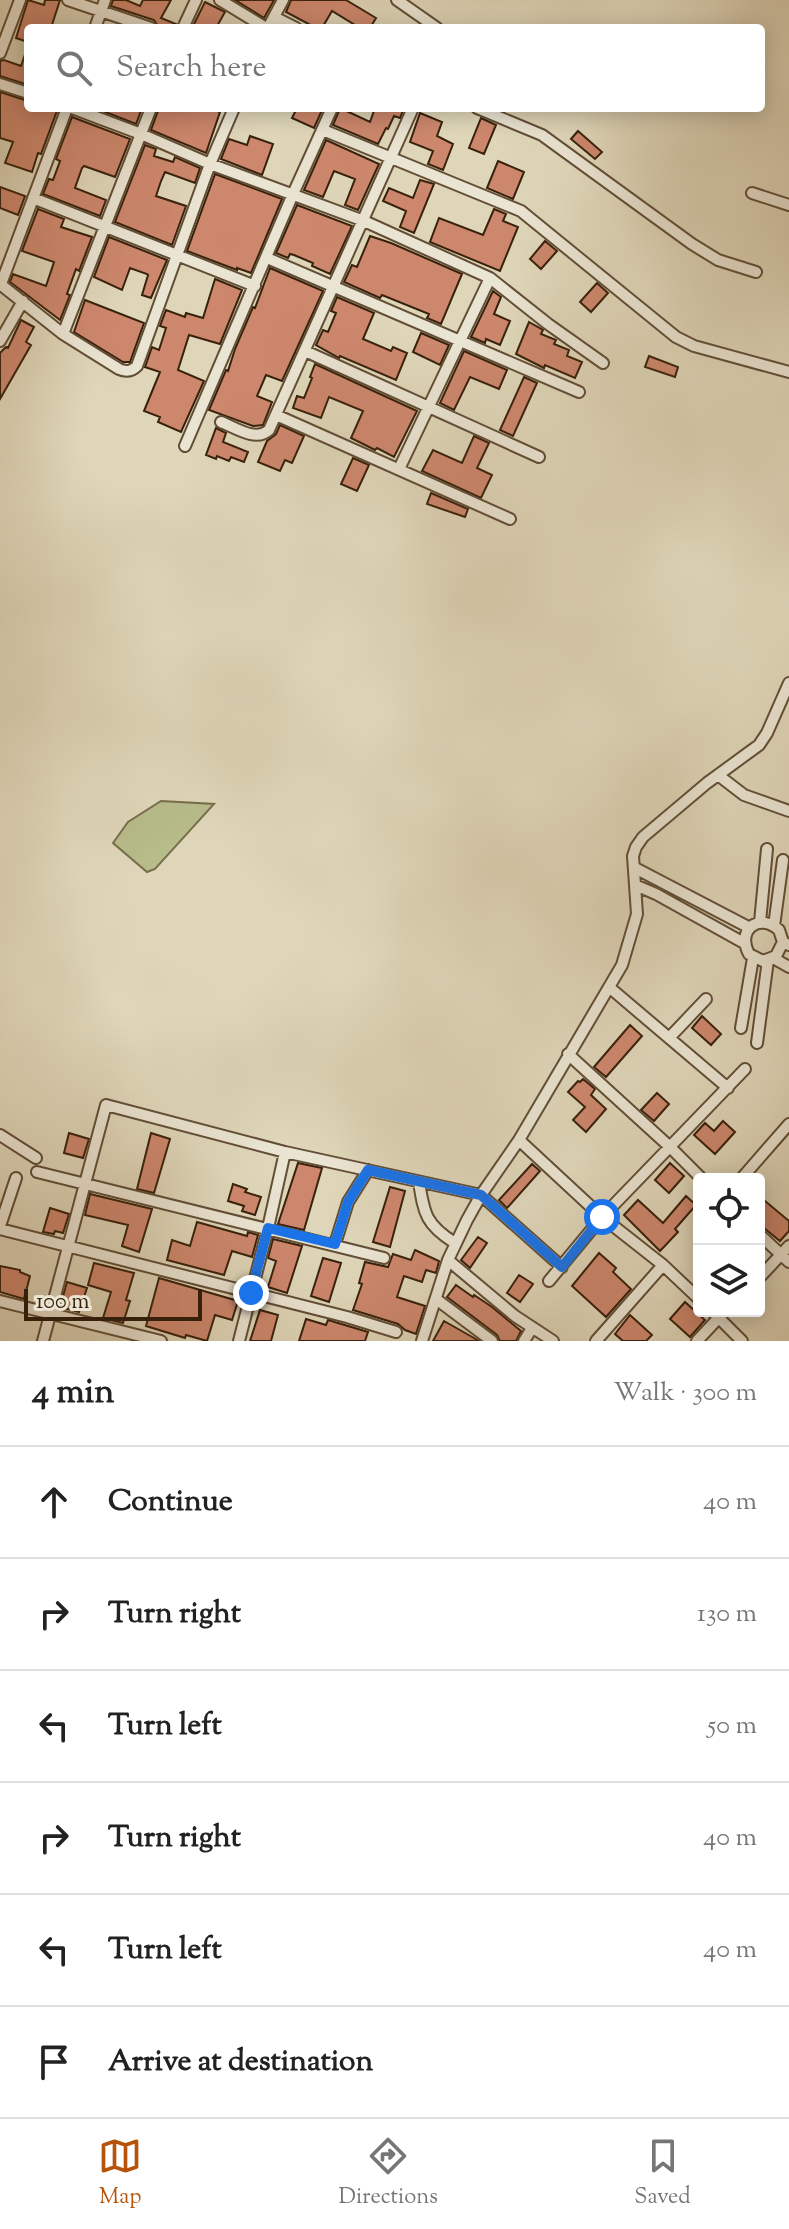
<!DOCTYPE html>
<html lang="en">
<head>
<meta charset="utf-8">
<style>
	body { margin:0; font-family:"Sorts Mill Goudy",serif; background:#f2f2f2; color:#222 }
	.controls { position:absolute; right:24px; bottom:24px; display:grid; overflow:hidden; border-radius:8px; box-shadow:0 4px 20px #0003 }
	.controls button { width:72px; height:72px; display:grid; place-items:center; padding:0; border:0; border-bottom:2px solid #e0e0e0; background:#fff; color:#222; font:40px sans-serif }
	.scale { position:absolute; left:24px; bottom:20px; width:178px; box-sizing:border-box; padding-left:8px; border:4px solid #38210b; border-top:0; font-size:22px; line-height:28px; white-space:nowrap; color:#38210b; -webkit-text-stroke:6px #eae4d2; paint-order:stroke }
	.stop { position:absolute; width:24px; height:24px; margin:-18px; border:6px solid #1a73e8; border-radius:50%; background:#fff }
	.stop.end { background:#1a73e8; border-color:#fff; box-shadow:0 2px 8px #0008 }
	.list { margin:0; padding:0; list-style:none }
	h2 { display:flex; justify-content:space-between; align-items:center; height:104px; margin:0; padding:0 32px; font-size:34px }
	h2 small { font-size:26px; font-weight:400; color:#767676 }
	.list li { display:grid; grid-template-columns:52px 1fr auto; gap:24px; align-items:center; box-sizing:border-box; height:112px; padding:0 32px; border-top:2px solid #e0e0e0 }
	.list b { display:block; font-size:30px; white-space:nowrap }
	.list em { font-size:26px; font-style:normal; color:#767676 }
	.icon { flex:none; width:44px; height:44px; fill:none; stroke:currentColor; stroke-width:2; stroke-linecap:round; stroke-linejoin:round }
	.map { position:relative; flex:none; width:789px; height:1341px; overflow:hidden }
	.search { position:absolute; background:#fff; box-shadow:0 4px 20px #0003; left:24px; right:24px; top:24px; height:88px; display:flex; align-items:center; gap:20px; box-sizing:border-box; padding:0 28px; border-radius:8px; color:#767676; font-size:30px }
	.sheet { height:776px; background:#fff }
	nav { display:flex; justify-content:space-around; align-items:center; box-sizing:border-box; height:112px; border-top:2px solid #e0e0e0; background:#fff; font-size:22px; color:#767676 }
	nav a { display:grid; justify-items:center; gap:4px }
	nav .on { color:#b45309 }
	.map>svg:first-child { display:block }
	.green { fill:#b7bc8b; stroke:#786e4b; stroke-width:2 }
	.building { fill:#cd876d; stroke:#38210b; stroke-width:2 }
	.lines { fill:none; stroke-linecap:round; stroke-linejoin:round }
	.minor-casing { stroke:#624e36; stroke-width:14 }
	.minor { stroke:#eae4d2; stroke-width:10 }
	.route { stroke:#1a73e8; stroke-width:10 }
</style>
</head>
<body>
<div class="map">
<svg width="789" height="1341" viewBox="0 0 789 1341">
	<rect width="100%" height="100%" fill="#dfd6b9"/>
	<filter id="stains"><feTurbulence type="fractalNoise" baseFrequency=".0025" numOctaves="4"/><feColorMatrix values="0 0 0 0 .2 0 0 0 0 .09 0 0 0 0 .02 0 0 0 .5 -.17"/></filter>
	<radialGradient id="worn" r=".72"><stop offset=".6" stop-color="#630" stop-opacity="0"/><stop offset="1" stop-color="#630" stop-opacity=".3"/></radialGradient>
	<path class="green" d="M161,801L214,804L155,869L147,872L113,843L128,822Z"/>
	<path class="building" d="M28,0L44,5L45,0H60L51,28H28V42L16,38Z
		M113,0H126L140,6L143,0H171L161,18L176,24L175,28H159L154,20L111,6Z
		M235,0H274L264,18Z
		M291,0H346L376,18L370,28H360L332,11L322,28H316L286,12Z
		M205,2L225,12L216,28H192Z
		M27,49L28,85L0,76V61L4,60L21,66Z
		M0,92L28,101V108H58L41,154L38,153L32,172L5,163L13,142L0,138Z
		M95,108H142L136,124Z
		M159,108H209L220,112L206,153L151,130Z
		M297,108H323L314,128L292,118Z
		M340,108L370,122L375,108H404L400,118L394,116L388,129L386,128L378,144L333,125Z
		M420,113L442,122L437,136L453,144L443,170L428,164L433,151L410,142Z
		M72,117L130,139L115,177L84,166L82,168L75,188L106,200L100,216L43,194L49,179L53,180L60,161L56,159Z
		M481,118L496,125L484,154L469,148Z
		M578,131L602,152L595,159L571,139Z
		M250,136L273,144L262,175L221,159L229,139L247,145Z
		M326,140L379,164L358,210L345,205L355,179L334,171L323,197L304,190Z
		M145,145L156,149L154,156L173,162L175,157L200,168L195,183L165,172L161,181L156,196L186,206L172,245L115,222Z
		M498,161L524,172L513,199L487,188Z
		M215,174L282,199L251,273L237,268V270L187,251Z
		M420,180L434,184L414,233L400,227L406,211L383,201L389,188L413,198Z
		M0,187L25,196L18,215L0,208Z
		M297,205L352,226L330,274L312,266L313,263L294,255L290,254L288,258L276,253Z
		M38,209L64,219L61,227L92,237L79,271L76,269L67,294L70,295L60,320L10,282L13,274L46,286L54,262L22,251Z
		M494,209L506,214L503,221L518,227L500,271L430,242L439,218L483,235Z
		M370,236L391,243L462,274L441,324L427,318L429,314L382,295L380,298L344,282L352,265L357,267Z
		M109,237L167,260L151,298L142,295L148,275L147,274L130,268L122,290L94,277Z
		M545,241L557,251L541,269L530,259Z
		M270,268L323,291L282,381L266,375L257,396L272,402L263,425L253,426L209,410L226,370L228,371L235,349L253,307L255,308Z
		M215,279L242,290L220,344L189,335L178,370L204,381L181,432L158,422L160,417L144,411L160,372L145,367L152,347L159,350L166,328L160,326L166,310L185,317L186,313L203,318Z
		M597,283L608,293L591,312L580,302Z
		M493,291L501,297L494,314L510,321L500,345L486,339L485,343L471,337Z
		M337,297L374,313L363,339L391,351L393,347L407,353L396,380L340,356L339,358L316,345L323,330L328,332L336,313L331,311Z
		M85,300L144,323L130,362H123L74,332Z
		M21,320L34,327L26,342L31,345L0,399V353L6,347L8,348Z
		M529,322L543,330L541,334L556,340L554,344L569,350L567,356L582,362L575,378L545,365L544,368L516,354Z
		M421,333L449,345L440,365L413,352Z
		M464,351L507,370L499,389L470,377L454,410L440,403Z
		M649,356L678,367L675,377L645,367Z
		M315,364L417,411L394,457L377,448L375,450L351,438L363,411L329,397L321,418L293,408L297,396L304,398L312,378L310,377Z
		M524,377L537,383L513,436L500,430Z
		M280,425L304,436L292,463L285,460L280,471L258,462L267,441L276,434Z
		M216,428L226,433L223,442L248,452L244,462L231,457L229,461L217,456L216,459L206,455Z
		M474,436L489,443L477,468L492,475L481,498L422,471L433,450L462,463Z
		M353,458L369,465L357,491L341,484Z
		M431,493L468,509L465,517L427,504Z
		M702,1016L721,1034L711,1045L692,1028Z
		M630,1025L642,1036L606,1077L594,1067Z
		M583,1079L595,1089L591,1095L606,1109L586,1132L573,1120L585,1107L568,1092L578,1081L580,1082Z
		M657,1093L669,1104L654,1121L641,1110Z
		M723,1121L735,1132L715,1154L694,1135L705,1123L714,1131Z
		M69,1133L89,1139L83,1158L64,1153Z
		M151,1133L170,1139L154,1193L137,1189Z
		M298,1163L322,1168L304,1230L278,1224Z
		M670,1163L684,1176L669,1193L655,1180Z
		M532,1164L540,1171L507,1208L499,1200Z
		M233,1184L247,1189L245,1192L261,1197L255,1215L242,1211L244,1206L228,1201Z
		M390,1187L405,1191L390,1247L373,1242Z
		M90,1194L152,1209L139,1252L122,1246L128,1225L85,1215Z
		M686,1196L696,1205L675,1229L678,1232L660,1251L624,1215L638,1200L663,1223Z
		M759,1196L789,1221V1231L780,1241L764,1228L759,1226Z
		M50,1208L69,1214L63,1233L55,1231L54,1234L43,1232Z
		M197,1222L247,1236L248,1232L258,1235L252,1257L232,1251L224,1275L167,1260L172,1240L190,1246Z
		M478,1237L487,1243L470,1268L461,1260Z
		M273,1239L302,1246L287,1293L268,1287L276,1261L268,1258Z
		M415,1250L439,1261L436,1273L426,1270L422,1282L404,1276L397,1297L425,1306L416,1334L405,1330L398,1324L353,1310L362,1284L359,1283L365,1262L388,1267L393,1254L411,1260Z
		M599,1253L616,1268L613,1272L631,1289L606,1317L572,1286Z
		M323,1258L341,1263L329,1302L311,1296Z
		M94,1263L134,1273L126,1300L130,1301L123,1323L103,1318L111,1292L88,1285Z
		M0,1266L20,1270V1272L30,1276L24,1299L0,1292Z
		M519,1275L533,1284L520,1302L507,1293Z
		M159,1278L238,1301L232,1320L215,1315L207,1341L186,1335L185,1338L146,1326Z
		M67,1282L87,1288L79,1312L60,1307Z
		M456,1285L473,1297L474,1295L492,1307L521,1331L516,1341H500L497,1335L447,1297Z
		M685,1302L705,1320L690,1337L670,1319Z
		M260,1310L278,1315L271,1341H250Z
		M630,1315L652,1335L646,1341H623L615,1334Z
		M306,1319L326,1325L328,1320L368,1332L365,1341H299Z
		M444,1321L474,1338L479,1341H433Z"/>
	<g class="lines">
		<g class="minor-casing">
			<path id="minor" d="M68,0L151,28
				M220,0L266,28
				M397,0L437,28
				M274,17L296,28
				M95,28L105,0
				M183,28L196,0
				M268,28L283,0
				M0,53L20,0
				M0,84L28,93
				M72,108L141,134L210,164L364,221L490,278L548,324L603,363
				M477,108L542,135L692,244L718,260L756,272
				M323,130L521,211L676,337L694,346L789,372
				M752,193L789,205
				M33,198L255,286
				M267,258L579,392
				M0,284L63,334L119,369C126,372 131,372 137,366L210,164L234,108
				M1,284L67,108
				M63,334L151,108
				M0,341L23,301
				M305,351L539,457
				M276,415L510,519
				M221,422C236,428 256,442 269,430L413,108
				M185,446L293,194L332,108
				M399,469L490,278
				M718,775L744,795L789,811
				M635,868L750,928
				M635,885L656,894L744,943
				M760,922L767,849
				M774,926L783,860
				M783,942L776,956L763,961L749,954C736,930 759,912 779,930L783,942L789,945
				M773,958L789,967
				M609,987L728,1088
				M741,1028L753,958
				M669,1038L706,999
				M757,1043L768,960
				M568,1054L670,1147L702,1179
				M0,1135L36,1158
				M519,1140L602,1217L663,1265L699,1299
				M37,1172L384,1258
				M741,1179L789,1124
				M419,1182C424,1214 426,1225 455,1243
				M0,1226L16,1178
				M0,1229L347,1317L396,1332
				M759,1234L789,1262
				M335,1244L348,1202L368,1170
				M448,1260L515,1316L553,1341
				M759,1278L789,1246
				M549,1281L602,1217L745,1069
				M436,1299L492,1341
				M0,1301L161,1341
				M712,1311L742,1341
				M43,1341L106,1105L285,1152L481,1195L562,1267
				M239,1341L268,1228L285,1152
				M422,1341L448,1260L467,1220L481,1195L519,1140L622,965L637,914L633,856L636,847L643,837L707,783L759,745L767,733L789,683
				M524,1341L532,1328
				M596,1341L663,1265
				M697,1341L725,1311"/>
		</g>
		<use href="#minor" class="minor"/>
	</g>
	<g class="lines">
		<path class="route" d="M251,1293L268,1228L335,1244L348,1202L368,1170L481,1195L562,1267L602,1217"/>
	</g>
	<rect width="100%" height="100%" filter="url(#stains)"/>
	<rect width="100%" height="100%" fill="url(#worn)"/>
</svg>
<div class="controls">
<button><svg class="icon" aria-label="locate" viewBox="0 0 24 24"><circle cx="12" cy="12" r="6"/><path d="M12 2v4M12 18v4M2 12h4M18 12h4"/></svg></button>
<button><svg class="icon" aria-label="layers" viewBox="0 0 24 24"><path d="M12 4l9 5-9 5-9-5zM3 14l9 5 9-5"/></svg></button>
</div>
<div class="scale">100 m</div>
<div class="stop" style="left:602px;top:1217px"></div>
<div class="stop end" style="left:251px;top:1293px"></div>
<div class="search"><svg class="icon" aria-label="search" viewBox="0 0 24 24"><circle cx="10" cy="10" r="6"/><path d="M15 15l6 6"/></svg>Search here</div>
</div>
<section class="sheet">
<h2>4 min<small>Walk · 300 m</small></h2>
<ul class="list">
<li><svg class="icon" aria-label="ahead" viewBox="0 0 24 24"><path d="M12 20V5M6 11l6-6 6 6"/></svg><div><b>Continue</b></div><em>40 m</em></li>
<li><svg class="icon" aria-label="right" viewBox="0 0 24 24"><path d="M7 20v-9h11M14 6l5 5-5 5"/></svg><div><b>Turn right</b></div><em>130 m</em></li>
<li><svg class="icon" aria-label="left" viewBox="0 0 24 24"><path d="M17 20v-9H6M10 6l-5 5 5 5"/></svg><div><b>Turn left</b></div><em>50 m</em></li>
<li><svg class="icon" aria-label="right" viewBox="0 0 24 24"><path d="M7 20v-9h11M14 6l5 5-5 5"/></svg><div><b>Turn right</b></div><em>40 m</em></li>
<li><svg class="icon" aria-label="left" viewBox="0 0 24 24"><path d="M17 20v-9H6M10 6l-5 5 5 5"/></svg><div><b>Turn left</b></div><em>40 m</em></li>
<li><svg class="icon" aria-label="arrive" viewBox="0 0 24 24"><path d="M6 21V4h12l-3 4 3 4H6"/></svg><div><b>Arrive at destination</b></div></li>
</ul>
</section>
<nav>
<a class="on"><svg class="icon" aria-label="map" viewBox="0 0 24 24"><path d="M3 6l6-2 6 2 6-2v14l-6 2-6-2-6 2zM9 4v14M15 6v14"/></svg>Map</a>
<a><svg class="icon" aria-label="directions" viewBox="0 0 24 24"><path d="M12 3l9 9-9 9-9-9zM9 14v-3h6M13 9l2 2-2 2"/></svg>Directions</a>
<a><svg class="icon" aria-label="saved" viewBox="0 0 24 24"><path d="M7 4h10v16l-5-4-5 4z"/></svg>Saved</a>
</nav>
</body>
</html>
